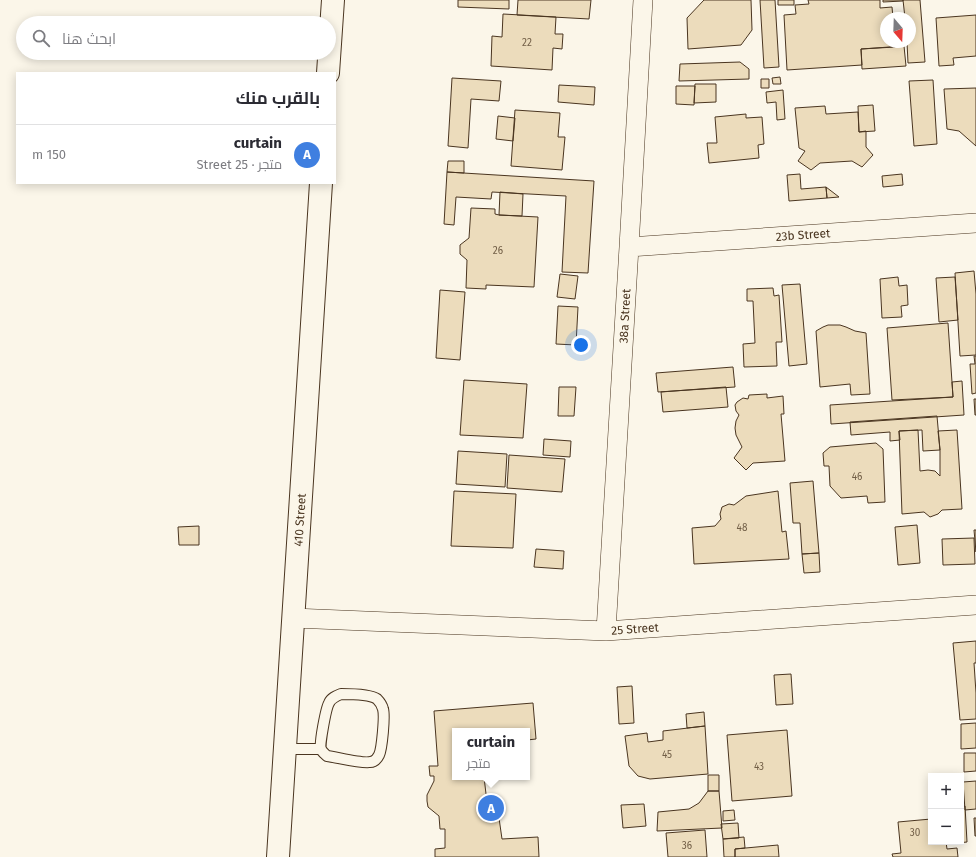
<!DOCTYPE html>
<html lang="ar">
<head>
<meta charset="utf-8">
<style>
	body { margin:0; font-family:"Fira Sans",Cairo,sans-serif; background:#f7f7f7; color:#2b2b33; direction:rtl }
	.controls { position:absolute; right:12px; bottom:12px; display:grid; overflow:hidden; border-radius:0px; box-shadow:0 2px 10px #0003 }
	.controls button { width:36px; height:36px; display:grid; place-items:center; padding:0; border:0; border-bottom:1px solid #e1e1e2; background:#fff; color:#2b2b33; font:20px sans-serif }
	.compass { position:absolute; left:880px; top:12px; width:36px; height:36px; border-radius:50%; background:#fff; box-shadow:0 2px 10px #0003; rotate:161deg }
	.you { position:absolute; left:581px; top:345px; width:14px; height:14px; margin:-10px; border:3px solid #fff; border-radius:50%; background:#1a73e8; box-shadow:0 0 0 6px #1a73e833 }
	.badge { display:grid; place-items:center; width:26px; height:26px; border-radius:50%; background:#c62828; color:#fff; font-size:13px; font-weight:700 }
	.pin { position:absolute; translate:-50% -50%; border:2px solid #fff; box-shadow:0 1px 4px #0006 }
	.popup { position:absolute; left:452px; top:728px; width:78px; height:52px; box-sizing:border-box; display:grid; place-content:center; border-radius:0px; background:#fff; filter:drop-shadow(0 1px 3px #0005); font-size:13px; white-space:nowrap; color:#7c7c81 }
	.popup b { font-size:15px; color:#2b2b33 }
	.popup::after { content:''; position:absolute; left:50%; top:100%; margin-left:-8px; border:8px solid transparent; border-top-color:#fff }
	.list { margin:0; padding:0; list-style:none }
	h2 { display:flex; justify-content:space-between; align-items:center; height:52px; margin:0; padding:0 16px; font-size:17px }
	h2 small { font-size:13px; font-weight:400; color:#7c7c81 }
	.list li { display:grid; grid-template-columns:26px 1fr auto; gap:12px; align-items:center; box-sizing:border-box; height:60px; padding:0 16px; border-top:1px solid #e1e1e2 }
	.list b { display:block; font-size:15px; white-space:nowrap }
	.list p { margin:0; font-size:13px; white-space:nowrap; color:#7c7c81 }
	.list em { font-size:13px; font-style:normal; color:#7c7c81 }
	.icon { flex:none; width:22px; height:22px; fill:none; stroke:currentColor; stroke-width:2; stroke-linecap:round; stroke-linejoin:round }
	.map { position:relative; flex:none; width:976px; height:857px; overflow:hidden; direction:ltr }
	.search { position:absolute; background:#fff; box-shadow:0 2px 10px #0003; left:16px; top:16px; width:320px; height:44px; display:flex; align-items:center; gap:10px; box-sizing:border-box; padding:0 14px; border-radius:22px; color:#7c7c81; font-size:15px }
	.panel { position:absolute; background:#fff; box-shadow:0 2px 10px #0003; left:16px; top:72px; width:320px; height:112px; border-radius:0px; direction:rtl }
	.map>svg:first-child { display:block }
	.building { fill:#ecdcbc; stroke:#4a3520 }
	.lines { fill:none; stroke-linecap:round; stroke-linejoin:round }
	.service-casing { stroke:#4a3520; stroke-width:12 }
	.minor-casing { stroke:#4a3520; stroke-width:20 }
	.tertiary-casing { stroke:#4a3520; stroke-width:24 }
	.service { stroke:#fbf6e9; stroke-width:10 }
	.minor { stroke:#fbf6e9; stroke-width:19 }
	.tertiary { stroke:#fbf6e9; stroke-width:22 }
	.labels { text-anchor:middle; stroke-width:3; stroke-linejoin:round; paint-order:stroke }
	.number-label { font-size:10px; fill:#725f47 }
	.street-label { font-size:12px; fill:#4a3520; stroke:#fbf6e9 }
</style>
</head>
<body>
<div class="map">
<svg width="976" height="857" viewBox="0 0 976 857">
	<rect width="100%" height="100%" fill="#fbf6e9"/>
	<path class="building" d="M458,0H509V9L458,7Z
		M518,0H591L589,19L517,15Z
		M704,0H751L752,30L741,45L688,49L687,18Z
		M760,0H775L779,67L764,68Z
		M778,0H794V5H778Z
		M808,0H880V8L892,7L893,18H886V42H895V47L861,49L862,65L787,70L784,15L796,14L795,5L809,4Z
		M883,0H903V1L883,2Z
		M903,0H920L925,62L908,63L907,42H910V18H905Z
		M503,14L556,17L555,34H563L562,49L553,48L552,70L491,66L492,36L502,37Z
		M976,15V56L953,58L954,65L939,66L936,18Z
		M904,46L906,66L862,69L861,49Z
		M740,62L749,69V79L679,81L680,64Z
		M780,77L781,84H773L772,78Z
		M452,78L501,81L499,101L471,99L468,148L448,146Z
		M761,79H769V88H761Z
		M933,80L937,144L914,146L909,81Z
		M695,84H716V102L694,103Z
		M559,85L595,87L594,105L558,102Z
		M676,86H695L694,105L676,104Z
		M976,88V146L959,131L947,129L944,89Z
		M783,90L785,119L777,120L776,102L767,103L766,92Z
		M873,105L875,131L859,132L858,106Z
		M825,106L826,114L858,112L859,132L866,131V147L873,155L862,167L852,161L820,163L811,170L798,161L805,151L799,148L795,108Z
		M515,110L560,113L558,137H565L562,170L511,166Z
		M746,114V118L762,117L764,144L758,145L759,158L709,163L707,143H717L715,117Z
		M498,116L515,118L513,141L496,139Z
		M448,161H464V173L447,172Z
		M447,172L594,181L588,273L562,272L566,196L492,192L491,199L456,197L454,225L444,224Z
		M800,174L801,189L826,187L827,198L789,201L787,175Z
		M902,174L903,185L883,187L882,176Z
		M826,187L839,197L827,198Z
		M500,192L523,194L522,216L499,215Z
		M471,208L495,209V214L499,215L538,217L534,287L486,285V289L466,288L467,260L460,254V245L469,238Z
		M974,271L976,294V355L960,356L955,273Z
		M560,274L578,276L575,299L557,297Z
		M898,277L899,286L907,285L908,305L901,306L902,317L882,318L880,279Z
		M955,277L958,320L939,322L936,278Z
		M800,284L807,364L789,366L782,285Z
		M773,288L774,296L779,295L782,342H776L777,366L744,367L743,344L755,343L753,301H747V289Z
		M440,290L465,292L460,360L436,358Z
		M558,306L578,307L576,345L556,344Z
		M948,323L953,397L892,400L887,328Z
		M828,325H840L846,327L855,331L866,333L870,394L851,395L850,384L820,387L816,331L823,327Z
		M974,356H976V393L972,394L970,364H975Z
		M733,367L735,387L658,392L656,373Z
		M464,380L527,384L523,438L460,435Z
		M962,381L964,415L831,424L830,405L953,397L952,382Z
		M559,387H576L574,416H558Z
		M726,387L728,407L663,412L661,392Z
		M767,394V398L783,396L784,414H781L785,461L753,463L746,470L734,458L742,447L736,435L735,428L736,421L739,415L736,411L735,405L737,402L743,398L748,399L749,395Z
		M974,399H976V415H975Z
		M937,416L940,450L923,451L922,430L899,431L900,440L890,441V432L851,435L850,422Z
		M918,430L920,471L928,470L935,471L940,476V450L938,431L957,430L962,509L942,510L938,514L930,517L924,512L902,514L899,431Z
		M544,439L571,441L570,457L543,455Z
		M876,443L883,449L885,502L868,503L867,496L841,498L830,486L829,466H824L823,453L830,447Z
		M458,451L507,454L505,487L456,484Z
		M509,455L565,459L562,492L507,488Z
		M813,481L819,553L802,554L800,523H793L790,483Z
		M454,491L516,494L513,548L451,546Z
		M778,491L782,532L786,531L789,559L694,564L692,528L715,526L721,519L720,514L722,507L729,504L734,505L746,496Z
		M917,525L920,563L898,565L895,527Z
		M199,526V545H179L178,527Z
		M974,530H976V552Z
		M974,538L975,564L943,565L942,539Z
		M536,549L564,551L563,569L534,567Z
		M819,553L820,572L804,573L802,554Z
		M976,641V663H974L976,693V719L960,720L953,643Z
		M791,674L793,704L776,705L774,675Z
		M632,686L634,723L619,724L617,687Z
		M533,703L536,739L527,740V731H455V777H484L489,819L499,818L502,839L538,837L539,857H435V849L445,848V829H440L439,816L428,807L427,801V795L434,781V776H430L429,766H438L434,711Z
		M704,712L705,726L687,728L686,714Z
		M976,723V748L961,749V724Z
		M705,726L708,774L650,779L638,776L629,766L625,736L647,733L648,742L663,740V731Z
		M787,730L792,796L732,801L727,735Z
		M964,753H976V771L964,772Z
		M708,775H719V791H708Z
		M976,781V809L965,810L963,782Z
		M708,791H719L722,828L657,831L658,812L689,809L699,803Z
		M644,804L646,826L623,828L621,805Z
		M961,806H965L967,842L957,843V842H961Z
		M734,810L735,820L723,821V811Z
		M974,818H976V836H975Z
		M931,819V842H946L947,849L957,848L958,857H893L892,854L901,853L898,822Z
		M738,823L739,838L723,839L721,824Z
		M705,830L707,857H668L666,833Z
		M744,837L745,848L735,849V857H724L723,839Z
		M778,845L779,857H735V849Z"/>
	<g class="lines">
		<g class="service-casing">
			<path id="service" d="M341,694C350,694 370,694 377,699C380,702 382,705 383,709C385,716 382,749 379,755C377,759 374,762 370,762C363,764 336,757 327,756C325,754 322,752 321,749C319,745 326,708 329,703C331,698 336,696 341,694Z
				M285,749H321"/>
		</g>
		<g class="minor-casing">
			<path id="minor" d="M629,247L976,223
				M293,618L606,631L976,605
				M606,631L629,247L643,0"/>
		</g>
		<g class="tertiary-casing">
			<path id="tertiary" d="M328,73L333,0
				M278,857L321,183"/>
		</g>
		<use href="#service" class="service"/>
		<use href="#minor" class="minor"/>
		<use href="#tertiary" class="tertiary"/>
	</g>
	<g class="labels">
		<g class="number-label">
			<text x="527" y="46">22</text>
			<text x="498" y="254">26</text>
			<text x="857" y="480">46</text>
			<text x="742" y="531">48</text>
			<text x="667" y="758">45</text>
			<text x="759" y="770">43</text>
			<text x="915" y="836">30</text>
			<text x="687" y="849">36</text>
		</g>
		<g class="street-label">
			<text transform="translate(803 235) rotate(-4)" y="4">23b Street</text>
			<text transform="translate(625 316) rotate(-87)" y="4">38a Street</text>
			<text transform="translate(300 520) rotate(-86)" y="4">410 Street</text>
			<text transform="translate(635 629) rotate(-4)" y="4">25 Street</text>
		</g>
	</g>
</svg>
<div class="controls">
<button>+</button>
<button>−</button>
</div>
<svg class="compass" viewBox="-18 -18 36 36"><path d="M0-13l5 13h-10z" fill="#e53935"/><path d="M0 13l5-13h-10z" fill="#7c7c81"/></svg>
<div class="you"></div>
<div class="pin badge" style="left:491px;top:808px;background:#3f7fe0">A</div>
<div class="popup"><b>curtain</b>متجر</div>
<div class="search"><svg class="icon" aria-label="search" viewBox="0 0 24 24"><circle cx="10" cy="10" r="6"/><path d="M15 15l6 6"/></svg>ابحث هنا</div>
<section class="panel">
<h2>بالقرب منك<small></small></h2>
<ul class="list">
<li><span class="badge" style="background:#3f7fe0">A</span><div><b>curtain</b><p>متجر · 25 Street</p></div><em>150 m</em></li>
</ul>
</section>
</div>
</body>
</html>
